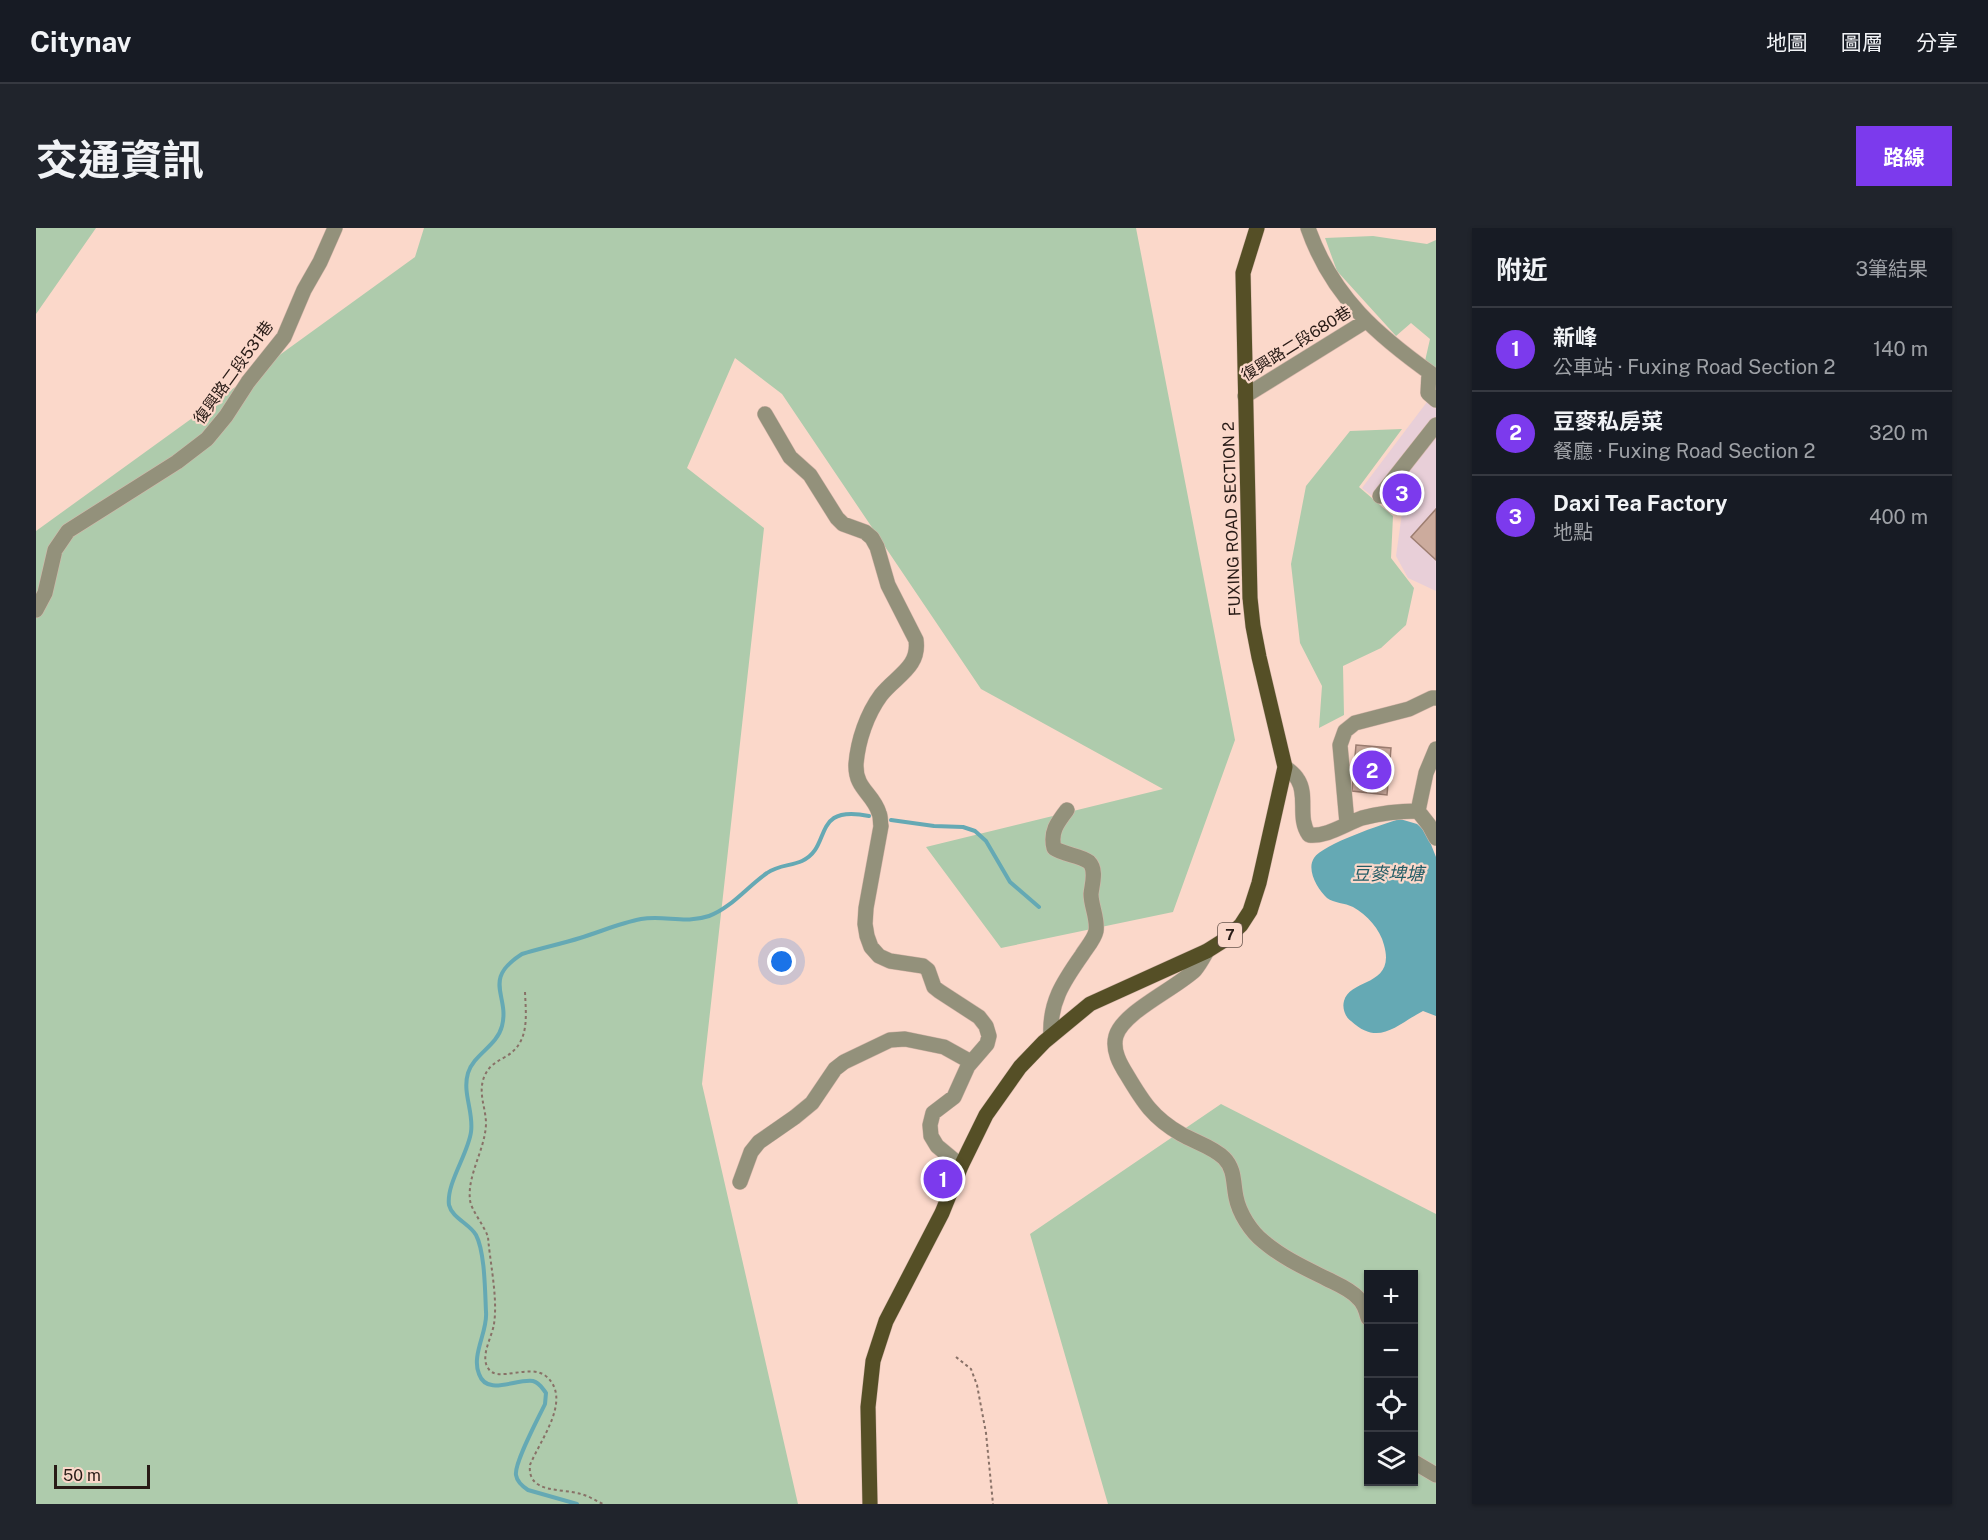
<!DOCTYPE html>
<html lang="zh-TW">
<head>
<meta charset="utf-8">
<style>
	body { margin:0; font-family:"Public Sans","Noto Sans TC",sans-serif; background:#20242c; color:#f1f3f6 }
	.controls { position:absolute; right:18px; bottom:18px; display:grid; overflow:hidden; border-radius:0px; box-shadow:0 2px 4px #0004 }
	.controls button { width:54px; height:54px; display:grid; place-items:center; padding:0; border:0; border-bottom:2px solid #363941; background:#171b24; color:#f1f3f6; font:30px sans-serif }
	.scale { position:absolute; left:18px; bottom:15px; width:96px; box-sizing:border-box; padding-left:6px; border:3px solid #281b16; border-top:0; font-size:16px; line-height:21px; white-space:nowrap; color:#281b16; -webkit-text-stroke:4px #fbd8ca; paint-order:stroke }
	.you { position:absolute; left:746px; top:734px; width:21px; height:21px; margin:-15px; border:4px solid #fff; border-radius:50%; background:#1a73e8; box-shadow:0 0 0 9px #1a73e833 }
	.badge { display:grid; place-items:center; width:39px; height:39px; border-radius:50%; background:#7c3aed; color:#fff; font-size:20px; font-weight:700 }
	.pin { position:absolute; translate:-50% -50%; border:3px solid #fff; box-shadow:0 2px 6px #0006 }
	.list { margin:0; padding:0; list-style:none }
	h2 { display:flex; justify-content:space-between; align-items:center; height:78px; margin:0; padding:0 24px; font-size:26px }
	h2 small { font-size:20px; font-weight:400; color:#9ea1a6 }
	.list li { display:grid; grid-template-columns:39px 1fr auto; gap:18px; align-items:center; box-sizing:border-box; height:84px; padding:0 24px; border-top:2px solid #363941 }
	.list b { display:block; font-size:22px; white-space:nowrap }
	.list p { margin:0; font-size:20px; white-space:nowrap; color:#9ea1a6 }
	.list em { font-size:20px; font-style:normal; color:#9ea1a6 }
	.icon { flex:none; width:33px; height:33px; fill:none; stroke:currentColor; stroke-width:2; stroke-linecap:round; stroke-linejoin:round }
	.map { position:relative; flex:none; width:1400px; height:1276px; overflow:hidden; border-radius:0px }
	header { display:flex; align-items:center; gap:36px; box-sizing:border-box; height:84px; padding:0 30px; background:#171b24; border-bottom:2px solid #363941 }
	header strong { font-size:28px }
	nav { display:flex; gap:33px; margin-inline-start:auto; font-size:21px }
	.intro { display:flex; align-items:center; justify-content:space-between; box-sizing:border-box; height:144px; padding:0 36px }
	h1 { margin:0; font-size:42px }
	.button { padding:15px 27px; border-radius:0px; background:#7c3aed; color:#fff; font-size:21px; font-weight:700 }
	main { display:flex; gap:36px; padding:0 36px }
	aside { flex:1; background:#171b24; border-radius:0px; box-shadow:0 2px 4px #0004 }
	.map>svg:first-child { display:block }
	.industrial { fill:#e8cfd8 }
	.green { fill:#aecbac; fill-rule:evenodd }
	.water { fill:#65a9b4 }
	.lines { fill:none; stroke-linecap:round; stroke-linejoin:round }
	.stream { stroke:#65a9b4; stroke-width:4 }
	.building { fill:#ccab9d; stroke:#9d7e71; stroke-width:1.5 }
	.minor-casing { stroke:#d5b6aa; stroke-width:16 }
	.major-casing { stroke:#d5b6aa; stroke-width:16 }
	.path { stroke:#887167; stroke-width:2; stroke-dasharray:3 3; stroke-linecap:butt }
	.minor { stroke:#93917b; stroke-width:15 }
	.major { stroke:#554f26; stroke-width:15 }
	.labels { text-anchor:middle; stroke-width:4.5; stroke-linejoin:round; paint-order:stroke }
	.shield { fill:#fbd8ca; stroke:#67544c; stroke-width:1.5 }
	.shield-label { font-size:15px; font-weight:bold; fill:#281b16 }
	.street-label { font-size:16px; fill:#281b16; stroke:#fbd8ca }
	.water-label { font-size:18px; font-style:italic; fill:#245d66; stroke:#fbd8ca }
</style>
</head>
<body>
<header>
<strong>Citynav</strong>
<nav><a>地圖</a><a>圖層</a><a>分享</a></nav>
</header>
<div class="intro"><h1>交通資訊</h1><a class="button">路線</a></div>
<main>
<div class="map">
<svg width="1400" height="1276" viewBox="0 0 1400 1276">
	<rect width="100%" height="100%" fill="#fbd8ca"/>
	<path class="industrial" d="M1400,162V363L1372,350L1360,328L1367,278L1359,271L1349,278L1326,260Z"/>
	<path class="green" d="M0,0H60L0,86Z
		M388,0H1100L1199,512L1137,684L965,720L890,619L1127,561L945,461L746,166L699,130L651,240L728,300L666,856L762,1276H0V303L379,29Z
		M1337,8L1391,16L1400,12V142L1389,133L1394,111L1375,95L1360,108L1301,43L1289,10Z
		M1366,201L1323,259L1357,288L1355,330L1378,360L1370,397L1345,420L1307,438L1308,487L1283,500L1286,458L1264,415L1255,336L1270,258L1314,203Z
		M1185,876L1400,986V1276H1072L994,1006ZM1332,1046H1378V1254H1332Z"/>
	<path class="water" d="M1364,591L1381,596L1390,604L1400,629V788L1387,783C1360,797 1343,819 1315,793C1309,789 1306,780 1308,773C1314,750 1360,759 1348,717C1344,701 1331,687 1317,679C1309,675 1298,675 1291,670C1282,662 1270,642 1278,630C1287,616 1347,596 1364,591Z"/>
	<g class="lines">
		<path class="stream" d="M855,592L898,598L927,599L939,603L950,613L974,654L1003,679
			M541,1276L492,1262C486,1258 481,1254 480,1247C478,1235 503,1189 509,1176L510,1165C506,1160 504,1155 497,1153C481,1150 451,1169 443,1146C435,1127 452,1103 450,1084C449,1064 449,1024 440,1007C434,996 416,990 413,977C410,956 432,926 435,904C438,884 426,865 432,845C438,826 461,818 466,798C474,767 445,752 486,726C505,720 525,716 544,710C564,704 584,695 605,691C628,687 650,696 673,688C695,680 712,658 731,645C742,637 755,638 766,633C797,619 774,576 833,588"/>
	</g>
	<path class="building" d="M1400,281V332L1375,309Z
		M1320,517L1355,520L1351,567L1316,563Z"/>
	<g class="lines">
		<g class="minor-casing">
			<path id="minor" d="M1272,0C1296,69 1342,108 1400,149
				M1393,145L1392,165L1400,172
				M1209,168L1330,93
				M729,186L754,229L774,247L801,290L807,296L829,304L836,310L841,319L852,357L880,412C884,439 860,448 845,467C831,486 822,512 820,536C819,561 837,565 843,585C845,589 844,594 845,598L830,680L829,696L831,708L835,719L843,728L854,733L887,738L892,742L898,759L903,763L943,789L950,798L953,808L951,816L932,838L918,869L897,885L894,897L895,908L901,918L925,938
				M1344,268L1400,197
				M0,382L9,365L19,322L32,303L141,234L171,211L190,188L212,154L248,109L268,62L284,34L299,0
				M1400,521L1390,545L1382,583L1393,597L1400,610
				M1249,539C1254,543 1259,546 1262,552C1272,568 1261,590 1273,607C1291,609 1309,596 1326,590C1345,585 1363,583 1382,583
				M1311,595L1304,517L1309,503L1319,495L1373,481L1396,470H1400
				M1171,723C1167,730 1164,736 1159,742C1139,761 1087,784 1080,808C1076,822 1084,836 1091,847C1107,874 1117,890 1145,906C1159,914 1177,919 1188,930C1199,941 1197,955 1200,969C1203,985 1215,1004 1228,1014C1247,1030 1269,1040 1291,1051C1301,1056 1314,1061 1322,1070C1328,1075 1330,1082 1332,1090
				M1015,808C1013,775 1027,754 1046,727C1050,720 1058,712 1060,703C1062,691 1055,678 1055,666C1056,656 1061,642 1053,634C1044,627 1028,627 1018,620C1014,604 1021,595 1031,582
				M704,954L715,924L723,914L759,889L776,875L799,841L808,834L854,812L869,811L908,819L935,834
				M1378,1234L1400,1247"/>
		</g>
		<g class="major-casing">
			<path id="major" d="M834,1276L832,1179L837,1133L850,1093L906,985L925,938L950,887L984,839L1008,814L1054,776L1171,723L1190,711L1205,697L1214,683L1223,655L1249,539L1223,429L1217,398L1214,370L1207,45L1221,0"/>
		</g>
		<path class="path" d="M489,764C490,789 494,815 469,829C460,834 453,838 449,847C441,864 450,879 450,896C449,922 431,947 434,972C435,982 448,997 452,1009C454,1035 462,1070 458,1096C456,1109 444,1128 452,1140C461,1156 495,1134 511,1149C536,1172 504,1212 494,1237C491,1266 525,1260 545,1266C553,1268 560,1273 567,1276
			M920,1129L935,1141L941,1157L950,1205L957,1276"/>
		<use href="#minor" class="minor"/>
		<use href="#major" class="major"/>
	</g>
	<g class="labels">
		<rect class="shield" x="1182" y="695" width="24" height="24" rx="4.5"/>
		<g class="shield-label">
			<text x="1194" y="712">7</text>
		</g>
		<g class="street-label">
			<text transform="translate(1260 115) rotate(-32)" y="6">復興路二段680巷</text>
			<text transform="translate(197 144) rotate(-54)" y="6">復興路二段531巷</text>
			<text transform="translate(1195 291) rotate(-92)" y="6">FUXING ROAD SECTION 2</text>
		</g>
		<g class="water-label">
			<text x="1352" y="652">豆麥埤塘</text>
		</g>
	</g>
</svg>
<div class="controls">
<button>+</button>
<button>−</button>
<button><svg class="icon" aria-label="locate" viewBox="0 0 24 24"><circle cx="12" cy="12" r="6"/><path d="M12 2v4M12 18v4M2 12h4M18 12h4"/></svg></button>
<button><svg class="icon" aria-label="layers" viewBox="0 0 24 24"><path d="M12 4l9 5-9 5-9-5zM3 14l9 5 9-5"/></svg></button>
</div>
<div class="scale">50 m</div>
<div class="you"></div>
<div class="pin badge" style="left:907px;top:951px">1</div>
<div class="pin badge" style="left:1336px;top:542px">2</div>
<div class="pin badge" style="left:1366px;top:265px">3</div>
</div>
<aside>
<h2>附近<small>3筆結果</small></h2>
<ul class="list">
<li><span class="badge">1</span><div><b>新峰</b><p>公車站 · Fuxing Road Section 2</p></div><em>140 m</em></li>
<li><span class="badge">2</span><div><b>豆麥私房菜</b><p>餐廳 · Fuxing Road Section 2</p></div><em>320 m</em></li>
<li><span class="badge">3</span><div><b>Daxi Tea Factory</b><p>地點</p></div><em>400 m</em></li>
</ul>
</aside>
</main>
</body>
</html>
